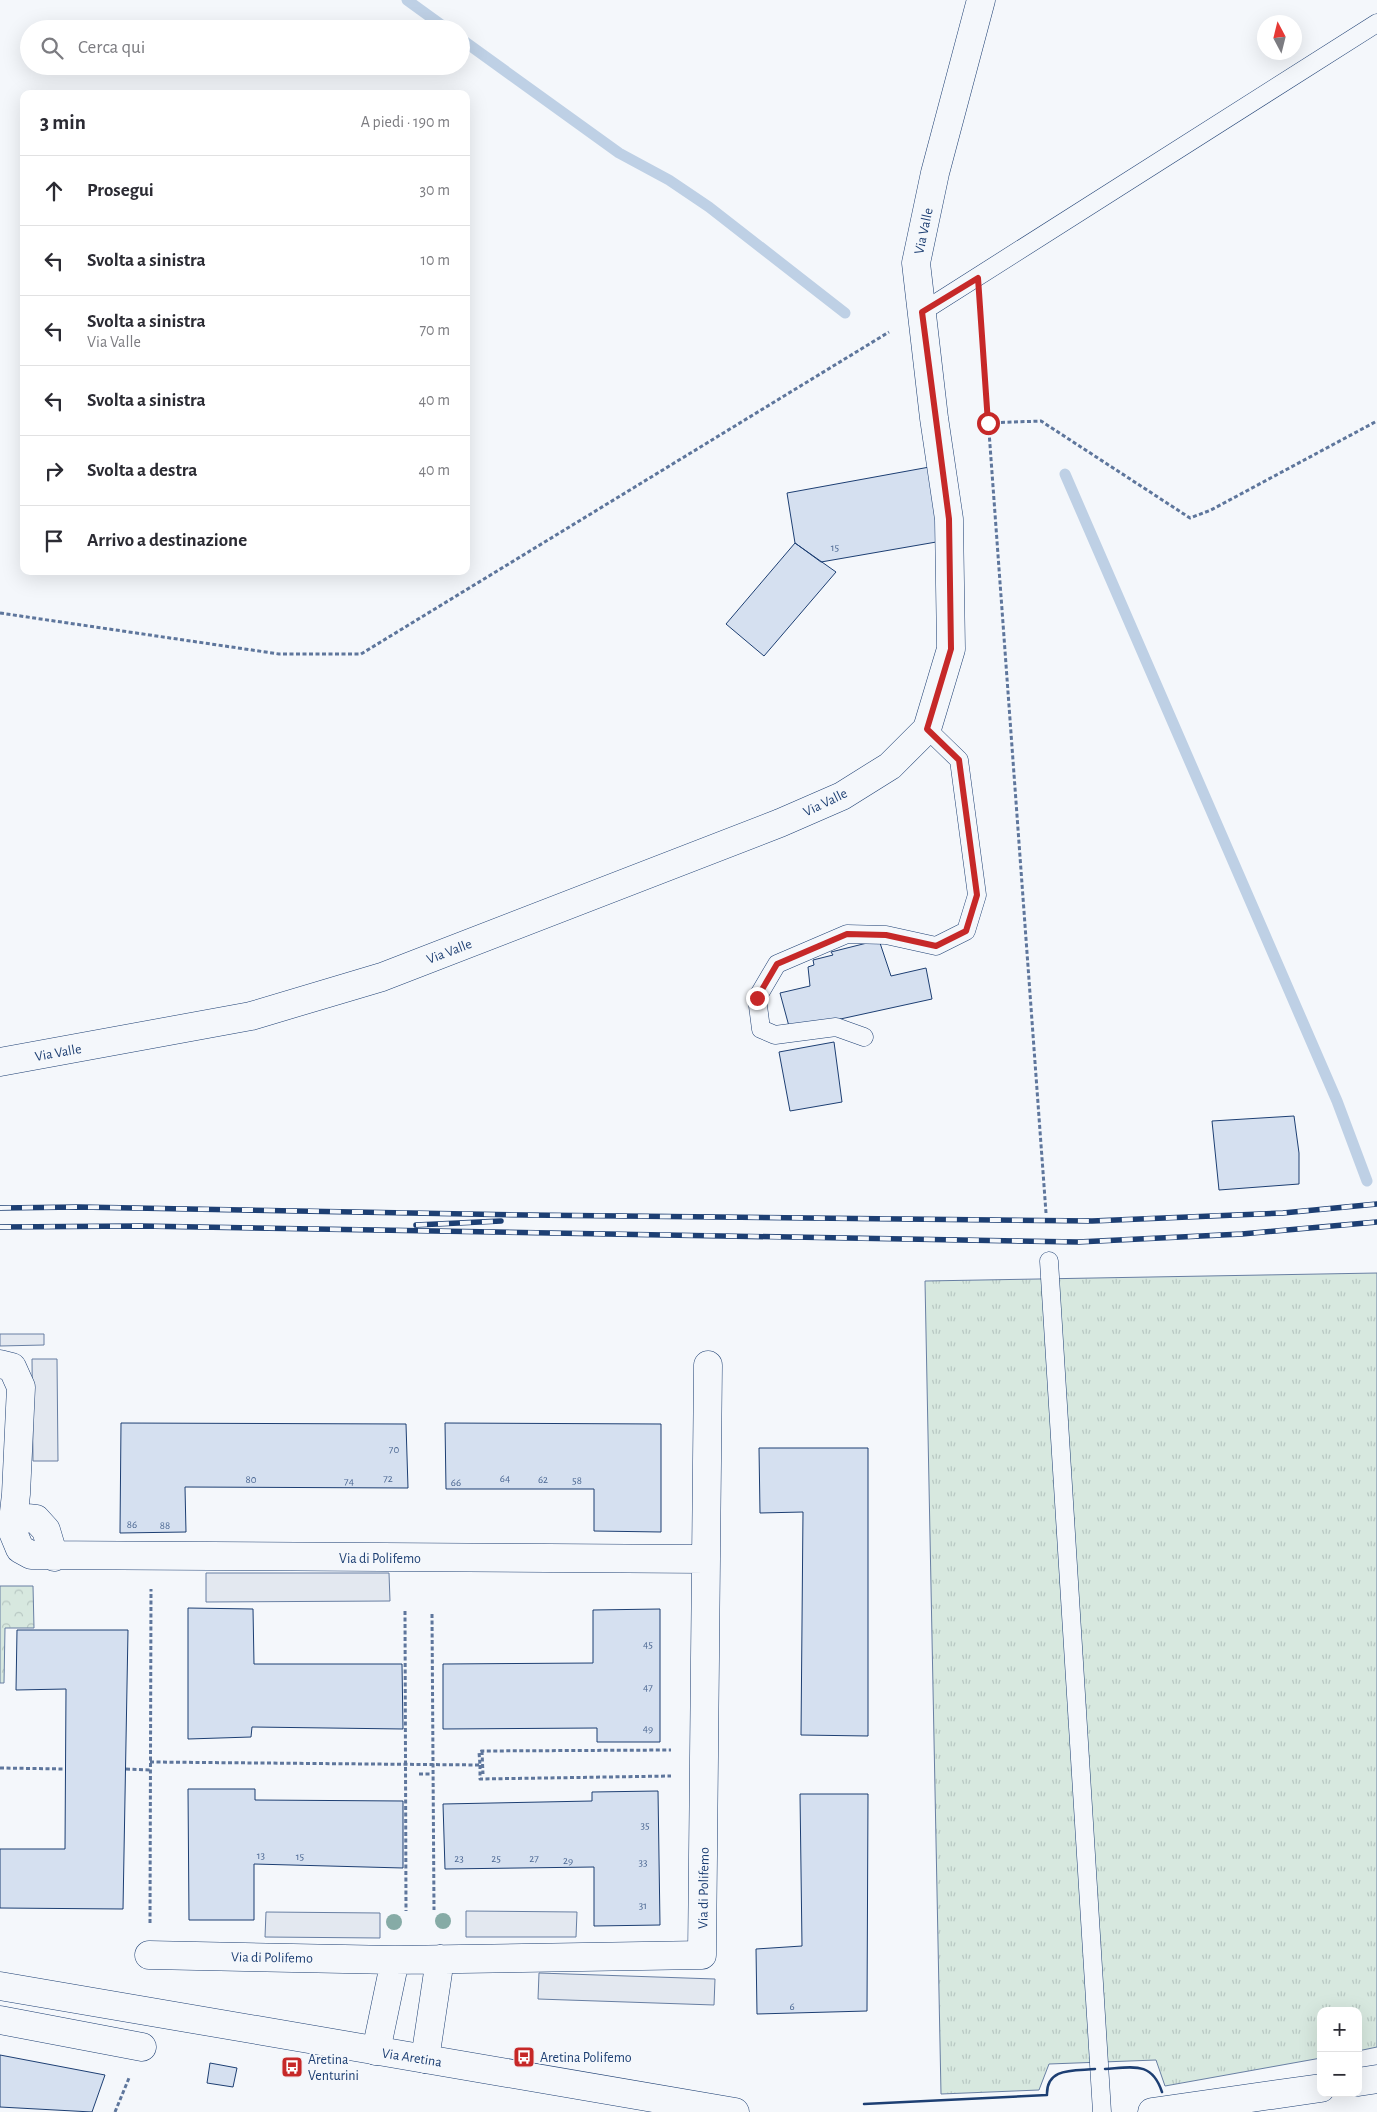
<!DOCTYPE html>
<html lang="it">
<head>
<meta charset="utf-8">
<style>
	body { margin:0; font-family:"Alegreya Sans",sans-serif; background:#f7f7f7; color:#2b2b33 }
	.controls { position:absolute; right:15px; bottom:15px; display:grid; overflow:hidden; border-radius:10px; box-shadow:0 5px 20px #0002 }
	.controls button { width:45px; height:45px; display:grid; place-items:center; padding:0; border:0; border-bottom:1px solid #e1e1e2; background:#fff; color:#2b2b33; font:25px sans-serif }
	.compass { position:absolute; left:1257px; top:15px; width:45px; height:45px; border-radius:50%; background:#fff; box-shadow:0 5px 20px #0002; rotate:353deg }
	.stop { position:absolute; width:15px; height:15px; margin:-11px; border:4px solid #c62828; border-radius:50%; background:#fff }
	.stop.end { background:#c62828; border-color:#fff; box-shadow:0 1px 5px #0008 }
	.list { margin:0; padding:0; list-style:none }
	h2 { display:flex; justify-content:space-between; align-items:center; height:65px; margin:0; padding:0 20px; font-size:21px }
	h2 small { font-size:16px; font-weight:400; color:#7c7c81 }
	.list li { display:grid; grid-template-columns:32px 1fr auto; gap:15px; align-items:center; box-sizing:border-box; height:70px; padding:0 20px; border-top:1px solid #e1e1e2 }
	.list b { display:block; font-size:19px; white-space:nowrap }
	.list p { margin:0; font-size:16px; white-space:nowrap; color:#7c7c81 }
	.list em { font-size:16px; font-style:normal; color:#7c7c81 }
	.icon { flex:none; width:28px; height:28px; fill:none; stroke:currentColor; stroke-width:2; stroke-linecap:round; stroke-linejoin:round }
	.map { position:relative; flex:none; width:1377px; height:2112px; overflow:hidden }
	.search { position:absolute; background:#fff; box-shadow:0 5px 20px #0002; left:20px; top:20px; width:450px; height:55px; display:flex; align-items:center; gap:12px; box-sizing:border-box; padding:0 18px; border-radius:28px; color:#7c7c81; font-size:19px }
	.panel { position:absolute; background:#fff; box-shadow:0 5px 20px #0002; left:20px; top:90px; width:450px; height:485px; border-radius:10px }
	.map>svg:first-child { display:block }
	.grass { fill:url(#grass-tufts); stroke:#687fa3 }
	.forest { fill:url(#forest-crowns); stroke:#687fa3 }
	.parking { fill:#e3e8f0; stroke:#687fa3 }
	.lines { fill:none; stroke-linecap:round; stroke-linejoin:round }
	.stream { stroke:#bed0e5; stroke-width:11 }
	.building { fill:#d5e0f0; stroke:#1d3f73 }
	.service-casing { stroke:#1d3f73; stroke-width:19 }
	.minor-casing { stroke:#1d3f73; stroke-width:29 }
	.primary-casing { stroke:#1d3f73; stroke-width:29 }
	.path { stroke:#5e769c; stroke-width:3; stroke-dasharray:4 2.5; stroke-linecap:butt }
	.service { stroke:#f4f7fb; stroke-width:18 }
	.minor { stroke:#f4f7fb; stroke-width:28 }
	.primary { stroke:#f4f7fb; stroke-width:28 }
	.rail-casing { stroke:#1d3f73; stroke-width:5.5 }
	.rail { stroke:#f4f7fb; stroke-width:4; stroke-dasharray:11; stroke-linecap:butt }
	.wall { stroke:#1d3f73; stroke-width:2.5 }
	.tree { fill:#86aba6 }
	.route { stroke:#c62828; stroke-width:6 }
	.labels { text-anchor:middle; stroke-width:4; stroke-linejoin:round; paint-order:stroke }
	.number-label { font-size:11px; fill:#4b6792 }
	.street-label { font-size:14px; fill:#1d3f73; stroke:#f4f7fb }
	.poi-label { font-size:14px; fill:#1d3f73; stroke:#f4f7fb; text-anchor:start }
</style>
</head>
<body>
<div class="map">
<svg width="1377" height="2112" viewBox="0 0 1377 2112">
	<defs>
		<pattern id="grass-tufts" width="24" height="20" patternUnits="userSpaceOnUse" patternTransform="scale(1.25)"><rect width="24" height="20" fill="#d7e8df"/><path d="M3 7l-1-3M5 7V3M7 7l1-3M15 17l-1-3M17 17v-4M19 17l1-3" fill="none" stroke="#b8c8c3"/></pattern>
		<pattern id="forest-crowns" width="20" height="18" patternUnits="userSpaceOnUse" patternTransform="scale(1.25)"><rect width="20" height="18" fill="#d7e8df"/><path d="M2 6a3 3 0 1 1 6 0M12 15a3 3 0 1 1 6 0" fill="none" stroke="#b8c8c3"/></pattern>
	</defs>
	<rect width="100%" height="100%" fill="#f4f7fb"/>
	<path class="grass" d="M1377,1273V2047L1358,2051V2011H1321V2058L1165,2086L1156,2060L1049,2064L1039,2090L941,2094L925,1281Z"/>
	<path class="forest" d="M0,1586H33L34,1628H5L4,1683H0Z"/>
	<path class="parking" d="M0,1334H44V1345L0,1346Z
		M32,1359H57L58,1461H33Z
		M206,1573H389L390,1601L206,1602Z
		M466,1911L577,1912L576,1937H466Z
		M266,1912L380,1913V1938L265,1937Z
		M539,1973L715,1979L714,2005L538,1999Z"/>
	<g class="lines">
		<path class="stream" d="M407,0L447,29
			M461,39L619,153L669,180L709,207L845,313
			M1065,474L1337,1101L1367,1181"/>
	</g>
	<path class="building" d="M935,466L942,541L821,562L795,543L787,493Z
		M795,543L836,572L764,656L726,624Z
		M879,940L891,976L926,968L932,999L790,1030L780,993L810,986L808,967L814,965L813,960L833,955L831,952Z
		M834,1042L842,1102L790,1111L779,1052Z
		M1294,1116L1299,1153V1184L1219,1190L1212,1121Z
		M121,1423L406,1424L408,1488L185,1487L186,1532L120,1533Z
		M445,1423L661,1424V1532L594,1531V1489H446Z
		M759,1448H868V1736L801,1735L803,1512L760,1513Z
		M188,1608L253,1609L254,1664H402L403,1729L252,1727L251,1737L188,1739Z
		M660,1609V1742H597V1728L443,1729V1664L593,1663V1610Z
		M17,1630H128L123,1909L0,1908V1849H65L66,1689L16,1690Z
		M188,1789H255V1800L403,1801V1868L254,1864V1920H189Z
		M658,1791L660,1925L594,1926V1867L445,1869L443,1804L592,1801V1792Z
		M800,1794H868L867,2011L757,2014L756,1949L802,1946Z
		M0,2055L105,2075L92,2112L0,2107Z
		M210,2063L237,2068L233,2087L207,2083Z"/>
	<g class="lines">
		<g class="service-casing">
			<path id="service" d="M922,312L1377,23
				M864,1037L836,1027L775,1035L761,1029L757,998L777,964L847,934L886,935L936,946L966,931L977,895L959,760L927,729
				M1049,1261L1102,2112"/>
		</g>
		<g class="minor-casing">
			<path id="minor" d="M0,1062L251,1016L382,977L780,823L842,796L890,766L927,729L951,649L949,519L934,418L916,263L935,173L981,0
				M0,1364L12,1367L21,1387L16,1494L12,1530L20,1549L31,1555L706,1559L702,1955L395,1960L149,1955
				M13,1522L27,1518L36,1519L46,1530L54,1557
				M706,1559L708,1365
				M0,2020L142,2047
				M376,2051L395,1960
				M425,2059L440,1959"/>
		</g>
		<g class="primary-casing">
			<path id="primary" d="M0,1986L735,2112
				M1358,2082L1377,2079
				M1152,2112L1321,2088"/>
		</g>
		<path class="path" d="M980,308L1046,1213
			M988,423L1041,421L1190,518L1211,510L1377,421
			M0,613L279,654H361L889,332
			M405,1611L406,1911
			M432,1614L434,1910
			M482,1751L483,1774
			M150,1762L480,1765L479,1752L482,1751L671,1750
			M480,1765V1779L671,1776
			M0,1768L65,1769
			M126,1769L150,1770
			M419,1774H431
			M150,1923L151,1589
			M115,2112L129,2078"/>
		<use href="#service" class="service"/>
		<use href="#minor" class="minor"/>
		<use href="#primary" class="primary"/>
		<g class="rail-casing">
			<path id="rail" d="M0,1208L79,1207L526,1215L1092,1221L1283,1213L1377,1204
				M416,1225L501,1221
				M0,1227L140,1226L1078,1242L1242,1234L1377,1222"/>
		</g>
		<use href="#rail" class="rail"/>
		<path class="wall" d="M1105,2069C1133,2067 1152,2061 1162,2092
			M864,2104L1047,2095C1046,2067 1074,2071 1095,2069"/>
	</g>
	<g class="tree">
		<circle cx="443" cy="1921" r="8"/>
		<circle cx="394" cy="1922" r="8"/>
	</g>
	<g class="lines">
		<path class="route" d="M757,998L777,964L847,934L886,935L936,946L966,931L977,895L959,760L927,729L951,649L949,519L922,312L978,278L988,423"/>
	</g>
	<defs>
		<g id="bus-square" transform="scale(1.125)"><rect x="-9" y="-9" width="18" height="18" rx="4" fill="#c62828" stroke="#f4f7fb"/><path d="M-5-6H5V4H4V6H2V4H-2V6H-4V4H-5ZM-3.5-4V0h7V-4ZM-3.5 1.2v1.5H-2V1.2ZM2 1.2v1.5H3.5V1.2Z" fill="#fff"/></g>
	</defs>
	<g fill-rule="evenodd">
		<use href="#bus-square" x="524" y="2057"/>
		<use href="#bus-square" x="292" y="2067"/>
	</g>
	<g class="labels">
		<g class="number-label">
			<text x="835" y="551">15</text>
			<text x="394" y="1453">70</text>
			<text x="388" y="1482">72</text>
			<text x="505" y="1482">64</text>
			<text x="251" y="1483">80</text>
			<text x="543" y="1483">62</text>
			<text x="577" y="1484">58</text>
			<text x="349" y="1485">74</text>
			<text x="456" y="1486">66</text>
			<text x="132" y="1528">86</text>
			<text x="165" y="1529">88</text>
			<text x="648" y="1648">45</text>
			<text x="648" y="1691">47</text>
			<text x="648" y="1732">49</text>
			<text x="645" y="1829">35</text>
			<text x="261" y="1859">13</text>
			<text x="300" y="1860">15</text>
			<text x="459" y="1862">23</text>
			<text x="496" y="1862">25</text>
			<text x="534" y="1862">27</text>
			<text x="568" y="1864">29</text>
			<text x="643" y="1866">33</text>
			<text x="643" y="1909">31</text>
			<text x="792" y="2010">6</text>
		</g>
		<g class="street-label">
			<text transform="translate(923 231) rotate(-78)" y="5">Via Valle</text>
			<text transform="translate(825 802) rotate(-26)" y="5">Via Valle</text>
			<text transform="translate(449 951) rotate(-21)" y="5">Via Valle</text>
			<text transform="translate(58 1052) rotate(-10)" y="5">Via Valle</text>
			<text x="380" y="1563">Via di Polifemo</text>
			<text transform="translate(703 1888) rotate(-89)" y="5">Via di Polifemo</text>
			<text transform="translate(272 1957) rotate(1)" y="5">Via di Polifemo</text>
			<text transform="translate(412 2057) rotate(9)" y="5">Via Aretina</text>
		</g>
		<g class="poi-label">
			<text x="540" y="2062">Aretina Polifemo</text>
			<text x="308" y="2064">Aretina<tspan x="308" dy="16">Venturini</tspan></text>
		</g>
	</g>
</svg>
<div class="controls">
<button>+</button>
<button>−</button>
</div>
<svg class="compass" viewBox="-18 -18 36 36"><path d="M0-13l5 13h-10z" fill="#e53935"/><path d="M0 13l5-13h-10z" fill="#7c7c81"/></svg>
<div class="stop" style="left:988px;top:423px"></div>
<div class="stop end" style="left:757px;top:998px"></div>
<div class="search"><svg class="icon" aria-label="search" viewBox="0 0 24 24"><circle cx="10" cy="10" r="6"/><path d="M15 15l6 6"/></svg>Cerca qui</div>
<section class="panel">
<h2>3 min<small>A piedi · 190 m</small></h2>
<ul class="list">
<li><svg class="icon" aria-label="ahead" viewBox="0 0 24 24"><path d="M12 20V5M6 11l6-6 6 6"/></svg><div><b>Prosegui</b></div><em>30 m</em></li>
<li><svg class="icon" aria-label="left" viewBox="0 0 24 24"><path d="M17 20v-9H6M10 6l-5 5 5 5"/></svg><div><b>Svolta a sinistra</b></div><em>10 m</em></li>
<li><svg class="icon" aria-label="left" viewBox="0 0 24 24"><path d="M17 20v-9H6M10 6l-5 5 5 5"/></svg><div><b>Svolta a sinistra</b><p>Via Valle</p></div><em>70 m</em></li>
<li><svg class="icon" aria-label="left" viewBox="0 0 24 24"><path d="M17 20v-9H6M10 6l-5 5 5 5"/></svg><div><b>Svolta a sinistra</b></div><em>40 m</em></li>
<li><svg class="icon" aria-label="right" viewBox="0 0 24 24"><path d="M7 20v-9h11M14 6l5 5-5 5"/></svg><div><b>Svolta a destra</b></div><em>40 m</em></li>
<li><svg class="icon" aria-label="arrive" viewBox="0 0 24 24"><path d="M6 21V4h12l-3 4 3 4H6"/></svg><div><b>Arrivo a destinazione</b></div></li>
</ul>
</section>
</div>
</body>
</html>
